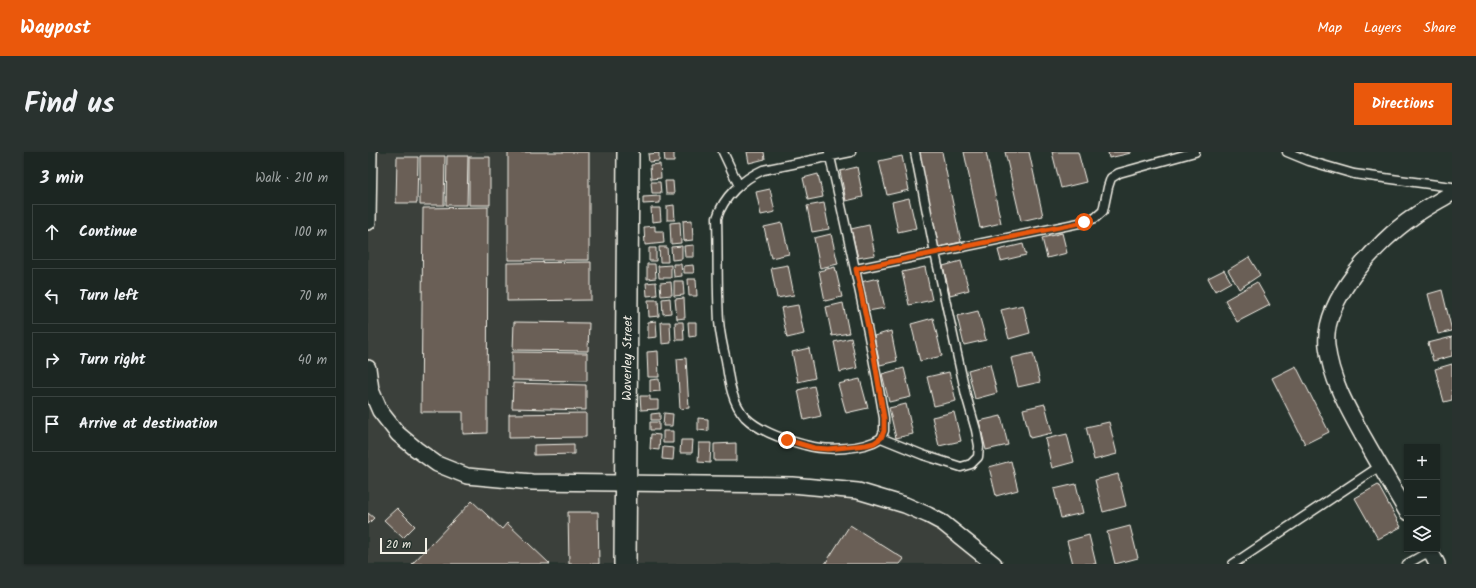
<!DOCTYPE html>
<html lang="en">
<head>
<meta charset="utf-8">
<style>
	body { margin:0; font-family:Kalam,sans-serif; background:#29322f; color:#f1f3f6 }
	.controls { position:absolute; right:12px; bottom:12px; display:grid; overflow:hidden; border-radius:0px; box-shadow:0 1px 3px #0004 }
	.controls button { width:36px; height:36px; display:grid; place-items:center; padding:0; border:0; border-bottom:1px solid #3a4340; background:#1c2622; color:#f1f3f6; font:20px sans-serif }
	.scale { position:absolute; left:12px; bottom:10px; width:47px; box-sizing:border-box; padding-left:4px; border:2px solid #f4f1e8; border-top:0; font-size:11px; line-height:14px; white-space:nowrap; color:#f4f1e8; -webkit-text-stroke:3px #26332d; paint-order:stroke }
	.stop { position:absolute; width:12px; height:12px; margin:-9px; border:3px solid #ea580c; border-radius:50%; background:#fff }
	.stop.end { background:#ea580c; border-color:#fff; box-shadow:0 1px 4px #0008 }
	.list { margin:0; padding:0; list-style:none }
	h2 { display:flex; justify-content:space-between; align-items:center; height:52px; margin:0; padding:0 16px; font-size:17px }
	h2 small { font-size:13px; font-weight:400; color:#a0a5a5 }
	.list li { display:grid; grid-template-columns:26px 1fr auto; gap:12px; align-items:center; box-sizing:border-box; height:56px; margin:0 8px 8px; padding:0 8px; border:1px solid #3a4340; border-radius:0px }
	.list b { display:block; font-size:15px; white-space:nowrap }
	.list em { font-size:13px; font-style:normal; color:#a0a5a5 }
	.icon { flex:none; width:22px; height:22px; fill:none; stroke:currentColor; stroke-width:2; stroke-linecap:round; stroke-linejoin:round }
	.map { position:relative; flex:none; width:1084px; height:412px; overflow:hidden; border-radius:0px }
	header { display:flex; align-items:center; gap:24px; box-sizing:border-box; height:56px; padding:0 20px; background:#ea580c; color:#fff }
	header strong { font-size:19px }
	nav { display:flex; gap:22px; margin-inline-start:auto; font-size:14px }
	.intro { display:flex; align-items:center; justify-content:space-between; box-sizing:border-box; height:96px; padding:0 24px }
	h1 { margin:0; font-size:28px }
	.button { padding:10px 18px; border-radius:0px; background:#ea580c; color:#fff; font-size:14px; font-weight:700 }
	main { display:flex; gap:24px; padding:0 24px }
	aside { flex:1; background:#1c2622; border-radius:0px; box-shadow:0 1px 3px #0004 }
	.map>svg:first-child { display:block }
	.built { fill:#3a403a }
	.building { fill:#6a5e57; stroke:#f4f1e8 }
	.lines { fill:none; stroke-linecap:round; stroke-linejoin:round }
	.lane-casing { stroke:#f4f1e8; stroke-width:11 }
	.street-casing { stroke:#f4f1e8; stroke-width:18 }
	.secondary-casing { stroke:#f4f1e8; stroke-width:24 }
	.lane { stroke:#26332d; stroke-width:8 }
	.street { stroke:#26332d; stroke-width:15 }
	.secondary { stroke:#26332d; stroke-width:21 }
	.route { stroke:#ea580c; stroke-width:5 }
	.labels { text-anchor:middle; stroke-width:4; stroke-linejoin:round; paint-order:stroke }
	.street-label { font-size:13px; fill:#f4f1e8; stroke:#26332d }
</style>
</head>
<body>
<header>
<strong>Waypost</strong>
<nav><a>Map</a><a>Layers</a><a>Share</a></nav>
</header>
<div class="intro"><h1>Find us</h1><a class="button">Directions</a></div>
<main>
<aside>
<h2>3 min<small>Walk · 210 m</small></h2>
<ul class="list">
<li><svg class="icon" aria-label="ahead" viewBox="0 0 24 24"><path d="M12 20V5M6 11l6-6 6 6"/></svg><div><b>Continue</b></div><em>100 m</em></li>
<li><svg class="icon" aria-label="left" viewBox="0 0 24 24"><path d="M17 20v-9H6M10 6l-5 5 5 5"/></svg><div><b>Turn left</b></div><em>70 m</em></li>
<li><svg class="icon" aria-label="right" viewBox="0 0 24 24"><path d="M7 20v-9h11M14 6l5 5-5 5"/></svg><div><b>Turn right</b></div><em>40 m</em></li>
<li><svg class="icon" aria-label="arrive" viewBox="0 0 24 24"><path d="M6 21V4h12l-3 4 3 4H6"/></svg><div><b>Arrive at destination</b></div></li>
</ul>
</aside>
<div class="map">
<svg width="1084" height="412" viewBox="0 0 1084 412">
	<rect width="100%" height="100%" fill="#26332d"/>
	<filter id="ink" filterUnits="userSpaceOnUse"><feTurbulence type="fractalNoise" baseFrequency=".025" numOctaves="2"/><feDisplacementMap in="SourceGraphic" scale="8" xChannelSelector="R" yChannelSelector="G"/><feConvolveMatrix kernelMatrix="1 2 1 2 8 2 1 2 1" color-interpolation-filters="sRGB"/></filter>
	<g filter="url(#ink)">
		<path class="built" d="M0,0H256L255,337L475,341L521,353L562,372L617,412H0Z"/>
		<path class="building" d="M140,0H221V108H140Z
			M296,0H306V10H297Z
			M379,0H396L397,7L381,11Z
			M550,0H574L593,90L570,95Z
			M596,0H618L633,71L612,76Z
			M637,0H661L675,64L653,69Z
			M684,0H710L718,30L693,36Z
			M740,0H763V1L741,6Z
			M291,1V9L281,10L280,2Z
			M52,4H77L76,53H52Z
			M79,4H100L99,53H78Z
			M534,4L541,38L519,43L511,9Z
			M29,5H50L49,51H28Z
			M101,5H122V53H101Z
			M292,12L293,26L283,27L282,13Z
			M489,15L495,45L478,49L472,19Z
			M450,22L455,45L440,48L435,26Z
			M297,29H305L306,42H298Z
			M283,30H292L293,41H284Z
			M402,37L407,60L393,63L388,40Z
			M292,44V51L275,52V45Z
			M541,46L548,76L530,80L524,50Z
			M456,51L461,77L444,80L439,54Z
			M306,53L307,68H299V54Z
			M120,55L119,281L95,282V260H53L55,56Z
			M283,56H292L293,69L284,70Z
			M324,68L325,88L316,89L315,69Z
			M312,70L313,91L303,92L302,71Z
			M414,71L421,102L403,106L396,75Z
			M501,73L507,103L490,106L483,77Z
			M287,74V79H295L296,91L277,93L276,75Z
			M694,81L699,101L679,106L674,86Z
			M463,82L470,112L452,116L446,86Z
			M655,92L658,103L633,109L630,98Z
			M326,93V105H317L316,94Z
			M314,94V107L304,108L303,95Z
			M291,95H299L300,110H292Z
			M281,96H288V109H281Z
			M881,105L892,123L871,137L860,118Z
			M593,109L601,138L582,143L575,114Z
			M223,110V148L139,149V111Z
			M279,112H287L288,126L279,127Z
			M305,112H313L314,124L306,125Z
			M303,113V126H291L290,114Z
			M325,113L326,121H316V114Z
			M420,113L426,143L409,146L403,116Z
			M467,115L474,145L457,149L451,119Z
			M557,115L564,148L541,153L534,120Z
			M856,118L863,130L847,139L840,126Z
			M510,126L517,156L500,159L493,130Z
			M320,127H328L329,144H321Z
			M306,129H315L316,143L306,144Z
			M288,130L289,143L279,144L278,131Z
			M303,130L304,143L293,144L292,131Z
			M889,130L902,153L869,170L857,148Z
			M1074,138L1084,179L1070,182L1060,142Z
			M302,146L303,161L295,162L294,147Z
			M316,146L317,166L309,167L307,147Z
			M280,148H290L291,164L281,165Z
			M475,151L481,181L464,184L458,155Z
			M430,153L436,182L419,186L413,156Z
			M655,153L662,181L641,187L633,158Z
			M610,159L618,188L596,193L589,164Z
			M565,166L574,204L552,209L543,172Z
			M288,169L289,185L280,186V170Z
			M146,170L221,171L220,199L145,198Z
			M293,170H302L303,191L294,192Z
			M307,170H315L316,188H308Z
			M320,170H328V184L321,185Z
			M523,179L529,209L512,213L506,184Z
			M1084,185V204L1065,209L1060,191Z
			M483,186L489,216L472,220L466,190Z
			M441,196L447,226L430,230L424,200Z
			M290,199L291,225H280L279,200Z
			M144,200L219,201V229L144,228Z
			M665,201L672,230L650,235L643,206Z
			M318,206L321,256L312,257L309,207Z
			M622,212L629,241L607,247L600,218Z
			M1084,212V248L1076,250L1067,217Z
			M928,214L961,280L937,292L904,226Z
			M536,216L543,245L521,250L514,222Z
			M581,220L588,249L566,254L559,225Z
			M291,227L292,239L282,240V228Z
			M492,227L500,256L478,261L470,232Z
			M145,231L218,233V258L144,256Z
			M446,234L453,264L436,268L430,238Z
			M272,244H282V248H290V257L273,258Z
			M538,252L545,282L528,286L521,256Z
			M677,252L684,281L662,286L655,257Z
			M586,260L593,289L571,294L564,265Z
			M218,261V285L141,286V262Z
			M292,261V268H283V262Z
			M296,261L305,262L304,274H295Z
			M633,264L640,293L618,298L611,269Z
			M330,266L340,267V279L330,278Z
			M282,270H291V278H282Z
			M741,270L749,302L726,308L718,275Z
			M295,279H305V291H295Z
			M283,282L292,283L291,298L282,297Z
			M699,282L706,310L684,316L677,287Z
			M313,288H325L324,301H312Z
			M331,291H343L342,311L330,310Z
			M368,291V309H346V292Z
			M206,292V302L166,303V293Z
			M295,295L306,296L305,308L294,307Z
			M643,309L650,338L628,344L621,315Z
			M750,322L758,354L735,360L727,328Z
			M708,332L715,361L693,366L686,337Z
			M1010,333L1033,375L1010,387L987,346Z
			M104,349L134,377L139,371L182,412H44Z
			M29,356L47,374L35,386L16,368Z
			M200,360H230L231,412H201Z
			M0,361L6,366L0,372Z
			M482,373L536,407L532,412H457Z
			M762,374L770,406L747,412L739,380Z
			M721,383L728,412H705L699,389Z"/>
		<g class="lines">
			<g class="lane-casing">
				<path id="lane" d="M355,0L371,34
					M461,0L462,5C482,92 501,178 516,266V279L513,286C495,298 458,299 437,293C417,288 392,280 377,265C363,249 361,228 358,208C355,196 352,182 351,169C349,135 350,101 349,66C355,45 375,27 395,18L483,0
					M919,0L941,9L986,22L1084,35
					M488,117L716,70L727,66L735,59L740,35L743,26L751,21L827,0
					M513,286L555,303L593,315L603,312L610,305L611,294L608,278L598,243L567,101L547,0
					M865,412L1012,314
					M1039,412L1062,399"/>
			</g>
			<g class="street-casing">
				<path id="street" d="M0,70L1,0
					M0,216L3,238L12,259L30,282L48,297L69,312L99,324L164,330L424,333L490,339L537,353L560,363L575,371L626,412
					M1039,360C1025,336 1010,311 996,286C980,257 963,228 959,194C954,148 1010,89 1045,65C1057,56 1071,49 1084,41
					M1061,397L1069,412"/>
			</g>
			<g class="secondary-casing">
				<g id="secondary">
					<path id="s1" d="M257,412L260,0"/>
				</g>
			</g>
			<use href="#lane" class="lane"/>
			<use href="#street" class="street"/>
			<use href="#secondary" class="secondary"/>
		</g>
	</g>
	<g class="lines" filter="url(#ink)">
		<path class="route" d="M419,288L446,296L460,297L498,293L506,291L513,286L516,279V266L506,204L488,117L716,70"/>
	</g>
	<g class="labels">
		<g class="street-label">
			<text dy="5" stroke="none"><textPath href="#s1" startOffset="206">Waverley Street</textPath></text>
		</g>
	</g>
</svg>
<div class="controls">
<button>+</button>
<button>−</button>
<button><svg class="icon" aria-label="layers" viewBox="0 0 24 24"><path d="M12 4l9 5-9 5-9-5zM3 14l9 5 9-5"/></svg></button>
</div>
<div class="scale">20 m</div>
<div class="stop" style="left:716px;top:70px"></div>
<div class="stop end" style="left:419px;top:288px"></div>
</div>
</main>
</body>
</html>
